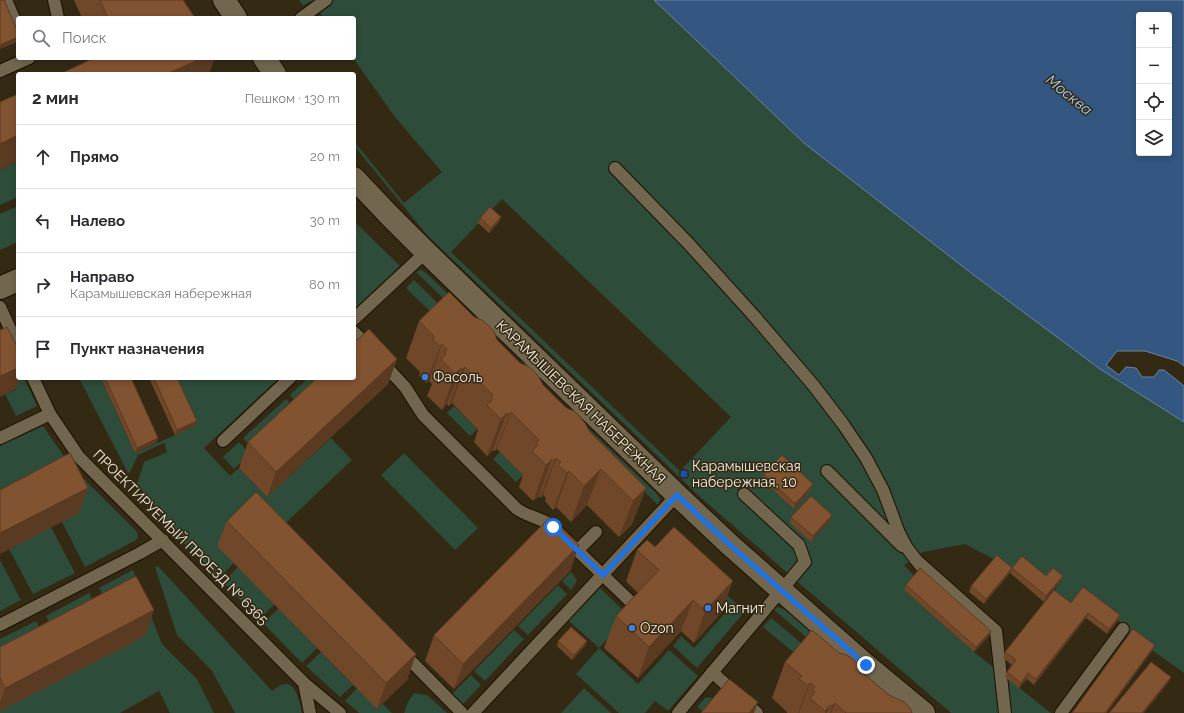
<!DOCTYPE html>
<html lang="ru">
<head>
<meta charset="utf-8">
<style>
	body { margin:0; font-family:Raleway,sans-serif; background:#f7f7f7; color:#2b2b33 }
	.controls { position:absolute; right:12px; top:12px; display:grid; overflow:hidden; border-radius:4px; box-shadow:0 2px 6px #0003 }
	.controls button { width:36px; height:36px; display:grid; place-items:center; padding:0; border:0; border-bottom:1px solid #e1e1e2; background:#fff; color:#2b2b33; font:20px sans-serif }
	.stop { position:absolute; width:12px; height:12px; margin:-9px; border:3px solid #1a73e8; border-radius:50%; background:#fff }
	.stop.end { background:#1a73e8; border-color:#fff; box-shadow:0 1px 4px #0008 }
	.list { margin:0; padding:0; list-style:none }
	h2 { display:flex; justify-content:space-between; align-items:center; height:52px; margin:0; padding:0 16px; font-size:17px }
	h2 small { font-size:13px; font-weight:400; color:#7c7c81 }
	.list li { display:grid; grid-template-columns:26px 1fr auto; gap:12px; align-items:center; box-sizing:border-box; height:64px; padding:0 16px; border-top:1px solid #e1e1e2 }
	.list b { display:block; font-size:15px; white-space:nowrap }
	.list p { margin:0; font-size:13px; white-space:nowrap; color:#7c7c81 }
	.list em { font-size:13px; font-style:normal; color:#7c7c81 }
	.icon { flex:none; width:22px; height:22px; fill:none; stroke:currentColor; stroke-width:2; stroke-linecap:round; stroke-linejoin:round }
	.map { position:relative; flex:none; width:1184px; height:713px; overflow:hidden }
	.search { position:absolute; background:#fff; box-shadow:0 2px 6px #0003; left:16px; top:16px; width:340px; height:44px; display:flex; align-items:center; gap:10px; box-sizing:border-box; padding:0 14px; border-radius:4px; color:#7c7c81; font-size:15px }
	.panel { position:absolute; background:#fff; box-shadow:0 2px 6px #0003; left:16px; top:72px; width:340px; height:308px; border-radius:4px }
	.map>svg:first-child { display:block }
	.green { fill:#2d4c39; fill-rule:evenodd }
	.water { fill:#335781; stroke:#6d849e; fill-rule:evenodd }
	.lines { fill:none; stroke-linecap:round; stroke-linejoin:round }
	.service-casing { stroke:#1c1200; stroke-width:14 }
	.minor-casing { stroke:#1c1200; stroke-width:24 }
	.tertiary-casing { stroke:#1c1200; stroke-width:24 }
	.service { stroke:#72664e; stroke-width:12 }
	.minor { stroke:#72664e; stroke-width:22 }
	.tertiary { stroke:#72664e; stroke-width:22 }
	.wall { fill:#704729 }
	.shaded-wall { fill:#5b3a22 }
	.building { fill:#825330; stroke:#5b3a22 }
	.route { stroke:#1a73e8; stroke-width:5 }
	.shop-dot { fill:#3f7fe0; stroke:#342913; stroke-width:1.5 }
	.transit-dot { fill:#1a4fb4; stroke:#342913; stroke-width:1.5 }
	.labels { text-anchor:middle; stroke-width:3; stroke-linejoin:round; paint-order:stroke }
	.poi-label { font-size:14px; fill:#f5eee1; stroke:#342913; text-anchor:start }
	.street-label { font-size:14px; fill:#f5eee1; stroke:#342913 }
	.water-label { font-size:15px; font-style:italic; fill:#afd0f8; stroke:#342913 }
</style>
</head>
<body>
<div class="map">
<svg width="1184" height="713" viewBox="0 0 1184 713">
	<rect width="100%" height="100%" fill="#342913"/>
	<path class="green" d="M299,0H654L804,143L975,276L1100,369L1184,422V673L1131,635L1118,620L1069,608L1052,595L1061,581L1044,582L1021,561L1010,573L995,560L965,544L923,552L904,565L915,577L904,590L974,652L1051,713H951L792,577L699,496L665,463L427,235L356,148L354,145V141L404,203L442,172L395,117L353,58H354V18H324L311,1L303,6ZM502,199L731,417L680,471L451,252Z
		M18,161V197L0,205V170Z
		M18,206V242L0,250V214Z
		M354,221L400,266L354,309Z
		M421,270L426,273L656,493L660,499L658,505L416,272Z
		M414,280L482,346L474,354L406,288Z
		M18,378H24L37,406L16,416L5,394L16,390Z
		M79,378H101L135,453L175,435L173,378H279L204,448L230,476L239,468L267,497L331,438L352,460L269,539L234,563L219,578L179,538L137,484L144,462L167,452L164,443L138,455L130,472L128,473Z
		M308,378H330L300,406L290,395Z
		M286,399L296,410L254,450L243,438Z
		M454,406L477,429L470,436L447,413Z
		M43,426L70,465L137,532L138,537L136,540L85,567L62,522L0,510V446Z
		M239,442L250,454L234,469L223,457Z
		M500,452L523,475L516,482L493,459Z
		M404,453L478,528L455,550L381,475Z
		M51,527L75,573L33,594L9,549Z
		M0,560L21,600L0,611Z
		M158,566L272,691C275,689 278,686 281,685C296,679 300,703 302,713H235L212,671L177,635L155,567Z
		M238,567L275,604L259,619L223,582Z
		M133,570L162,644L197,679L214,713H170L159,691L120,713H0V711L110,610L99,588Z
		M571,572L577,580L574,586L571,590L562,581Z
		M558,585L567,594L528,635L518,626Z
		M600,588L629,616L599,648L638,684L669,650L698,676L668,711L655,701L645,713H619L576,674L599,648L569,621Z
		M89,593L100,615L57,638L46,616Z
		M728,596L745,611L697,668L673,646L681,636L694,648L726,612L719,606Z
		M776,607L784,609L906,713H896L773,609Z
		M279,608L317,648L302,663L263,623Z
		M771,618L847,681L840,691L763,627Z
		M36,621L47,643L0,658V639Z
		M514,630L524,639L485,681L474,671Z
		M321,652L353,685L340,697L306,666Z
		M471,675L481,685L462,705L452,694Z
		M357,688L377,708L382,703L392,713H359L345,701Z
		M584,688L611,713H561Z
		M414,693L427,695L447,713H404L408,702Z
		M708,697L715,699L705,713L697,707L705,698Z"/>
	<path class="water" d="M654,0H1184V366L1177,361L1145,351H1117L1106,365L1119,375L1126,367L1136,368L1142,377H1154L1159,370H1164L1184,386V422L1100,369L975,276L804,143ZM1139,15H1169V153H1139Z"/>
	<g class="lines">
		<g class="service-casing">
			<path id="service" d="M6,0L18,28
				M54,0L58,18
				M301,18L326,0
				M0,71L29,58
				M615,168L688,243L755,317L814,386L843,424L866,458L883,490L899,533L907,548L920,565
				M0,307L18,346
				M354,319L426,252
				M354,332L405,387L423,415L517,509C528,517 542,518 553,527L636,607
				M33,378L50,414L79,457L304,683L310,713
				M0,438L50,414
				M223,441L290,378
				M827,471L902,546
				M577,551L596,532
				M915,559L996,631L1005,713
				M0,625L140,553L163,540
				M401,651L462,713
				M712,672L757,713
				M304,683L340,713
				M473,713L677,495
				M678,713L805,562L799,545L744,494
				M1061,713L1123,629"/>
		</g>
		<g class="minor-casing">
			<path id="minor" d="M0,288L18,280"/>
		</g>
		<g class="tertiary-casing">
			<path id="tertiary" d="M224,0L236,18
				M264,58L275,74
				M354,178L389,215L426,252L677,495L730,545L866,665L924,713"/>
		</g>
		<use href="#service" class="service"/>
		<use href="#minor" class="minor"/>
		<use href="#tertiary" class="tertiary"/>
	</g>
	<path class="wall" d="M74,0H183L195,18H82Z
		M501,217L499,222L489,233L478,223L480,218Z
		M419,321L497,340L646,488L632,524L619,537L587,505L571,522L556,507L553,510L545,501L546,498L543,495L540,498L539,496L533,501L519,487L523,475L497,449L495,451L493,450L487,456L474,442L478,430L452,403L449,406L447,404L442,410L427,396L432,384L429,381L426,383L419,376L420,372L406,358Z
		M397,359L388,384L267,497L239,468L248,442Z
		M101,378H131L158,438L156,443L135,453Z
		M149,378H177L195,426L175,435Z
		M764,474L813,484L811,489L794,509L762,480Z
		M832,515L830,520L811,542L790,523L791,517Z
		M227,521L416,654L407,680L377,709L217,546Z
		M579,545L570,571L454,689L425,661L434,635Z
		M637,550L721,613L694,643L681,631L638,678L604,648L616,616L638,593L626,581Z
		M1012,568L1046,576L1061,581L1044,602L1010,573Z
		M1010,573L984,604L969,592L971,586Z
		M906,585L991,631L989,636L974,652L904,590Z
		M1071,603L1120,615L1118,620L1107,634L1086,618L1034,685L1027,679L1019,688L1005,677L1007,672L1012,665L1003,658L1005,652Z
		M145,636L0,711V647Z
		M558,641L585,646L572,660L557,646Z
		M785,662L864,674L912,713H787V712L772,698Z"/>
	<path class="shaded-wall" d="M18,37V42L0,49V45Z
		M202,58H215L209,74H167Z
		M18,135V161L0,170V144Z
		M501,217L499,222L489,233L491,228Z
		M358,233L354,243V236Z
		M442,344L429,381L426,383L440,347Z
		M397,359L388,384L267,497L276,472Z
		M465,367L452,403L449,406L462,370Z
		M18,368V378H20L16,389L0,397V376Z
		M461,368L447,404L442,410L455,374Z
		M511,412L497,449L495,451L509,415Z
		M507,413L493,450L487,456L501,419Z
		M197,421L195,426L175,435L177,430Z
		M158,438L156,443L135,453L137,448Z
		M556,458L543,495L540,498L554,461Z
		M552,459L539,496L533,501L546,465Z
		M601,469L587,505L571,522L584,486Z
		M569,471L556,507L553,510L567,473Z
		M813,484L811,489L794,509L795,504Z
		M88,488L79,513L0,554V533Z
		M646,488L632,524L619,537L633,501Z
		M832,515L830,520L811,542L813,536Z
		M579,545L570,571L454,689L463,664Z
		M1012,568L1010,573L984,604L986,599Z
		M1063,576L1061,581L1044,602L1046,596Z
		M733,581L721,613L694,643L705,611Z
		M693,600L681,631L638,678L649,647Z
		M154,610L145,636L0,711V702L5,688Z
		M1088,613L1086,618L1034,685L1036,679Z
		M1120,615L1118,620L1107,634L1109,629Z
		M991,631L989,636L974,652L976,647Z
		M587,641L585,646L572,660L574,655Z
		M1155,645L1153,650L1107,713H1105Z
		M416,654L407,680L377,709L386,683Z
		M1028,673L1027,679L1019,688L1021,683Z
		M1171,677L1169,682L1144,713H1142Z
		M810,683L799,713H798L808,686Z
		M758,702L754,713H749Z
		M835,703L831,713H830L832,706Z
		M830,705L827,713H825V711Z"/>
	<path class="building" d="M0,0H4L18,32V37L0,45Z
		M100,0H183L195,18H108Z
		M94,58H202L167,74H60Z
		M18,94V135L0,144V102Z
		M490,207L501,217L491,228L480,218Z
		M354,229L358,233L354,236Z
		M449,292L474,317L482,320L488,325L494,331L497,340L520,363L528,366L534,371L539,377L543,385L566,408L574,411L580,417L585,423L589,431L646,488L633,501L601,469L584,486L569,471L567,473L558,465L561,462L556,458L554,461L552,459L546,465L532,451L538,445L536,443L539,440L511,412L509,415L507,413L501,419L487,405L493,399L491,397L493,395L465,367L462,370L461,368L455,374L441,359L446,354L445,352L447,349L442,344L440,347L432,339L435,337L419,321Z
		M7,327L18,348V368L0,376V330Z
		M369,329L397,359L276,472L248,442L317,378H354V343Z
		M105,378H131L158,438L137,448Z
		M154,378H177L197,421L177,430Z
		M70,453L88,488L0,533V490Z
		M782,455L813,484L795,504L764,474Z
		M256,492L416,654L386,683L227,521Z
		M811,496L832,515L813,536L791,517Z
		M550,517L579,545L463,664L434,635Z
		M674,527L733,581L705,611L693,600L649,647L616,616L659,570L637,550L647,540L655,547Z
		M997,555L1012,568L986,599L971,586Z
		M1022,556L1046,576L1053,568L1063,576L1046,596L1012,568Z
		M920,568L991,631L976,647L906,585Z
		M136,576L154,610L5,688L0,678V647Z
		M1083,587L1120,615L1109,629L1088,613L1036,679L1028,673L1021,683L1007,672L1016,660L1005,652L1054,590L1071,603Z
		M571,627L587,641L574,655L558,641Z
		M1133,629L1155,645L1105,713H1072Z
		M812,630L839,653L847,655L854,660L860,666L864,674L889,695L904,702L910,708L912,713H846L835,703L832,706L830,705L825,711L810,698L815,692L813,690L815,687L810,683L808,686L799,679L802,676L785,662Z
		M1151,662L1171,677L1142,713H1109Z
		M729,679L758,702L749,713H701Z"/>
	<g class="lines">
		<path class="route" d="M553,527L603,575L677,495L730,545L866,665"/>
	</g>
	<g class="shop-dot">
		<circle cx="425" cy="377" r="4"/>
		<circle cx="708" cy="608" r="4"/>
		<circle cx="632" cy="628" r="4"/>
	</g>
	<rect class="transit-dot" x="680" y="470" width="8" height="8" rx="2"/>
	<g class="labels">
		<g class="poi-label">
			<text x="433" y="382">Фасоль</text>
			<text x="692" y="471">Карамышевская<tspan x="692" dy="16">набережная, 10</tspan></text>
			<text x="716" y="613">Магнит</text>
			<text x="640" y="633">Ozon</text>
		</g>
		<g class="street-label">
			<text transform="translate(581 402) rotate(44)" y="5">КАРАМЫШЕВСКАЯ НАБЕРЕЖНАЯ</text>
			<text transform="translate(181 537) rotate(45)" y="5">ПРОЕКТИРУЕМЫЙ ПРОЕЗД № 6365</text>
		</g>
		<g class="water-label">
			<text transform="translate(1069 95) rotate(39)" y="5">Москва</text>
		</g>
	</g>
</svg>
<div class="controls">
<button>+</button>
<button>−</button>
<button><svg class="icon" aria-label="locate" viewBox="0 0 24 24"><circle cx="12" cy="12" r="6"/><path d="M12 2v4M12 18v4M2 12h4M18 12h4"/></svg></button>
<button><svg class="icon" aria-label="layers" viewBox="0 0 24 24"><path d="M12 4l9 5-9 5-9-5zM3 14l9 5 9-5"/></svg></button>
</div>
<div class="stop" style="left:553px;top:527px"></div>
<div class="stop end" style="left:866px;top:665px"></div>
<div class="search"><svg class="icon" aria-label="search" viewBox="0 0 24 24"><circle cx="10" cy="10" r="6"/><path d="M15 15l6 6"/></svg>Поиск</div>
<section class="panel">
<h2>2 мин<small>Пешком · 130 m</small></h2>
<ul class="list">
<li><svg class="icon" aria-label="ahead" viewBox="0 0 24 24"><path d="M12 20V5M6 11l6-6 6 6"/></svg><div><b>Прямо</b></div><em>20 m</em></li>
<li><svg class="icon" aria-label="left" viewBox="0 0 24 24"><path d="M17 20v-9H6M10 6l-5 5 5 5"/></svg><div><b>Налево</b></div><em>30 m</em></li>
<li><svg class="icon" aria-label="right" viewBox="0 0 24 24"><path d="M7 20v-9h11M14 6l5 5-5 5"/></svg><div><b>Направо</b><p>Карамышевская набережная</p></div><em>80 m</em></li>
<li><svg class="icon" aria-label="arrive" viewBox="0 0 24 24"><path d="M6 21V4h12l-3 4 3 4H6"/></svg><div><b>Пункт назначения</b></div></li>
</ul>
</section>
</div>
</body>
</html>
